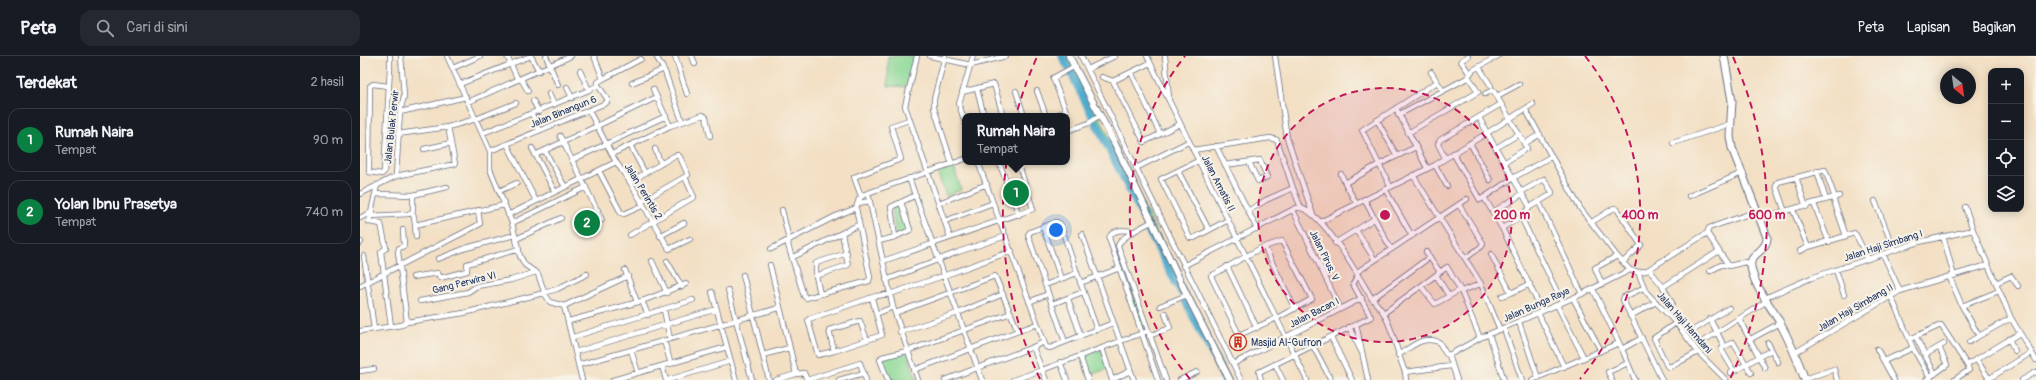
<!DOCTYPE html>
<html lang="id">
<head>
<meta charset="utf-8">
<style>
	body { margin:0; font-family:Pangolin,sans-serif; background:#242831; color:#f1f3f6 }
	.controls { position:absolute; right:12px; top:12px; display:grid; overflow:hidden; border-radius:8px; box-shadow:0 2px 10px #0003 }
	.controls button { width:36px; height:36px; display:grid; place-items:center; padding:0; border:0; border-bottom:1px solid #363941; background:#171b24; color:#f1f3f6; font:20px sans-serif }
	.compass { position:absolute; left:1580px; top:12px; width:36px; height:36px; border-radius:50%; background:#171b24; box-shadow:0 2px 10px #0003; rotate:151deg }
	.you { position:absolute; left:696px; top:174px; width:14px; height:14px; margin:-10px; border:3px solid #fff; border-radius:50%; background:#1a73e8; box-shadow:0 0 0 6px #1a73e833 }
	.badge { display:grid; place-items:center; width:26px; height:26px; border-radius:50%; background:#0b8043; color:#fff; font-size:13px; font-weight:700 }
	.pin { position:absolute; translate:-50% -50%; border:2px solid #fff; box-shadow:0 1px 4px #0006 }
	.popup { position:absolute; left:602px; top:57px; width:108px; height:52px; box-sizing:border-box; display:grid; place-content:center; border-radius:8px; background:#171b24; filter:drop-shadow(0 1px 3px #0005); font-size:13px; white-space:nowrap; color:#9ea1a6 }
	.popup b { font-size:15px; color:#f1f3f6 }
	.popup::after { content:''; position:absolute; left:50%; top:100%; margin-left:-8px; border:8px solid transparent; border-top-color:#171b24 }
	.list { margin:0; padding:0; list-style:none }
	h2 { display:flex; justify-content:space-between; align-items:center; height:52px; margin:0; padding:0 16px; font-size:17px }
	h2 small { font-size:13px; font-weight:400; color:#9ea1a6 }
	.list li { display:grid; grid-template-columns:26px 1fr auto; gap:12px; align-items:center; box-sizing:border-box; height:64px; margin:0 8px 8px; padding:0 8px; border:1px solid #363941; border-radius:12px }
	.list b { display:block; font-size:15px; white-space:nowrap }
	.list p { margin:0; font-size:13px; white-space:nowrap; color:#9ea1a6 }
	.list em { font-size:13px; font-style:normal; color:#9ea1a6 }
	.icon { flex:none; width:22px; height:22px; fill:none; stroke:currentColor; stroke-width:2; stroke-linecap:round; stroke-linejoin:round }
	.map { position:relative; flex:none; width:1676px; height:324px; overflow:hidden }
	header { display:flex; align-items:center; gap:24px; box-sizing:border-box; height:56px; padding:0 20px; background:#171b24; border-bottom:1px solid #363941 }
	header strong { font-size:19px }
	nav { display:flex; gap:22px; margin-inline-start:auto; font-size:14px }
	.search { width:280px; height:36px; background:#242831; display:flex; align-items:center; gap:10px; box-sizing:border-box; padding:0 14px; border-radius:12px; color:#9ea1a6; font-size:15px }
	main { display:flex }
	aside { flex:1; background:#171b24 }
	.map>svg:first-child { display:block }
	.green { fill:#8bd895; stroke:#53847a }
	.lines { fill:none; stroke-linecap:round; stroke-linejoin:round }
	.river { stroke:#4faccd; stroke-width:8 }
	.street-casing { stroke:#676d81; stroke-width:6 }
	.secondary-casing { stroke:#676d81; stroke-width:8 }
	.primary-casing { stroke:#676d81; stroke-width:9 }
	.street { stroke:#fff; stroke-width:4.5 }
	.secondary { stroke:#fff; stroke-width:6 }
	.primary { stroke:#fff; stroke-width:7 }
	.ring { fill:none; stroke:#c2185b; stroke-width:2; stroke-dasharray:7 5 }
	.labels { text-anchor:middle; stroke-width:4; stroke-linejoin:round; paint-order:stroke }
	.street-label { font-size:10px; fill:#1b2f5e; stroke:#f7f3e8 }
	.poi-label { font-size:10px; fill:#1b2f5e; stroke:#f7f3e8; text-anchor:start }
	.centre { fill:#c2185b; stroke:#f7f3e8; stroke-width:2 }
	.ring-label { font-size:12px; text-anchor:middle; font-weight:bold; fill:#c2185b; stroke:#f7f3e8; stroke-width:4; stroke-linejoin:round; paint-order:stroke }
</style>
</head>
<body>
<header>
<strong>Peta</strong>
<div class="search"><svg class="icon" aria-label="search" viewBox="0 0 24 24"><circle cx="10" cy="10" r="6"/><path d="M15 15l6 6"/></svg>Cari di sini</div>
<nav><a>Peta</a><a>Lapisan</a><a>Bagikan</a></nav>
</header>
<main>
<aside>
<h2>Terdekat<small>2 hasil</small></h2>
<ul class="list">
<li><span class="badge">1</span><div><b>Rumah Naira</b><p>Tempat</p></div><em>90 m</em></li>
<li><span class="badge">2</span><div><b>Yolan Ibnu Prasetya</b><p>Tempat</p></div><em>740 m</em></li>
</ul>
</aside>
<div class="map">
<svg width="1676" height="324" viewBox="0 0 1676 324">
	<rect width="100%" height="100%" fill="#f7f3e8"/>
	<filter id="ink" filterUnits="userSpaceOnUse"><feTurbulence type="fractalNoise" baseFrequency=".025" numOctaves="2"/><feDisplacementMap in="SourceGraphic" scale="8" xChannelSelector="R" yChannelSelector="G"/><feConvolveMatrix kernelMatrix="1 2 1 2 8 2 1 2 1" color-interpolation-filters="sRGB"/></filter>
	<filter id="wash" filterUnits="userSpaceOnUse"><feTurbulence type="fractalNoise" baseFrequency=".012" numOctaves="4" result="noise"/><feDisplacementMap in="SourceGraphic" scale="16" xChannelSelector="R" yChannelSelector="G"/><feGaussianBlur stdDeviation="0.9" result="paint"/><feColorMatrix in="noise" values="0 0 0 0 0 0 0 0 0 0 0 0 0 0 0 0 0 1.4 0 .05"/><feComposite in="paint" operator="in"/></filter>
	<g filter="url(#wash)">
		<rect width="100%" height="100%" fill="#f3dfc3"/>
		<path class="green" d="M528,0H555L548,31L528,30Z
			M702,0H709L870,324H865L846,289Z
			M594,111L601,134L586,140L577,116Z
			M541,148L550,173L536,180L532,152Z
			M758,192L786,274L782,276L754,193Z
			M741,293L747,313L727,320L721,300Z
			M547,296L557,324H529L521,303Z"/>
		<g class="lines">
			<path class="river" d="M702,0L707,9
				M710,15L732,59
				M736,67L783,161
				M787,172L821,236
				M825,244L865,324"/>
		</g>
	</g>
	<g filter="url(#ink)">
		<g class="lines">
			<g class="street-casing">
				<path id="street" d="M87,0L130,95V113L152,167L160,200L165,209L178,218L185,238L190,246L204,250L222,324
					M147,0L158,24
					M171,0L179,15
					M186,0L198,29
					M234,0L243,23
					M296,0L305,16L322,65
					M315,0L327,38
					M332,0L335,8
					M557,0L545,50L590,181
					M570,0L611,9L646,0
					M585,0L574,43V52L592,108
					M721,0L881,324
					M787,0L947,324
					M805,0L809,42
					M915,0L927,82L953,159
					M1108,0L1101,5L1109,17
					M790,7L753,25L784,86L820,68
					M1119,11L1131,30
					M93,12L120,0
					M728,13L755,0
					M220,15L229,34
					M771,16L800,78
					M1071,16L1083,35
					M742,21L753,25
					M1107,22L1113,14L1138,0
					M161,23L168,35
					M272,27L302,14
					M100,28L171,0
					M28,30L13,28L10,30L9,116L22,118L24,116L30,12V0
					M207,31L212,42
					M293,33L310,70L343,59L346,61L350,80
					M617,33L624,60
					M656,35L664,60
					M677,35L686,60
					M602,36L634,28L643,60
					M189,38L194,49
					M1125,38L1133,34L1167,92L1144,107
					M1137,40L1159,28
					M173,45L179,56
					M108,46L211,0
					M1036,52L1067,112
					M229,55L237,70L297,41
					M40,56L106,41
					M1167,56L1220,152L1257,200L1270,214L1278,216L1286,215L1347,177
					M172,58L179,75
					M1038,59L1107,22L1110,23L1118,36L1048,77
					M694,60L706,55L693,22L715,10
					M1119,61L1127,77L1173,48
					M1017,64L1037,100
					M605,67L599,48L613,0
					M88,71L116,63L156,47
					M707,75L729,67L740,60
					M123,77L229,34L238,29V26L243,23L281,3
					M200,80L242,164
					M1110,87L1130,124
					M1313,87L1370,68
					M147,88L176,145
					M1164,88L1180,78
					M270,89L285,117
					M856,90L897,173
					M172,92L195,136
					M1136,92L1159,78
					M64,93L91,87
					M295,93L301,108
					M833,94L910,82L917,84L933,132L906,144L888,155
					M130,95L246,47L248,44L238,29
					M185,95L205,131
					M1093,97L1120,144L1153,122L1192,100
					M252,98L310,70
					M175,99L237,70L256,106
					M1085,102L1078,88L1080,84L1141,48
					M212,104L306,60
					M838,105L801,123L829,180L830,182H834L868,164
					M618,106L686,291L690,292L753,267
					M639,106L659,159
					M865,109L900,104L907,121L898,125L889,106
					M1075,109L1087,130
					M776,112L828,86
					M239,115L261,157L264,158L282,150
					M818,115L849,174
					M1457,115L1466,144
					M981,118L985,127
					M1053,119L1121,228L1140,274
					M36,120L40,56L44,40L41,0
					M1436,121L1446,151
					M549,122L622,324
					M270,126L314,100L318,99L320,101L328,119L281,146
					M17,129L9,166L21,168L26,192L21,196L31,270
					M1030,130L1002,74L1077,26
					M933,132L941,152
					M1025,133L1052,180
					M139,135L157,127
					M1161,136L1184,123L1192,136V138L1170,151
					M508,137L533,251L558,324
					M0,138L36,120L95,108L88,71L38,78
					M53,139L87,131
					M501,140L494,121L541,103L531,70L549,64
					M1329,140L1382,117
					M1124,141L1142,172L1182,255
					M1004,143L1031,193
					M1515,145L1534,194
					M1179,146L1222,238
					M498,147L510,145
					M579,147L627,128
					M996,147L985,127L1018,109L1056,91
					M1454,148L1469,186
					M1099,149L1123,187L1122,190L1106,202
					M1605,151L1613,174
					M422,154L429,184L428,189L444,240L446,242L509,225L510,221L496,152
					M933,154L980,252
					M1433,154L1448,191L1486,180L1473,142
					M1133,156L1162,138
					M1425,156L1416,130L1418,126L1465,114L1475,142
					M52,157L54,161L55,169
					M148,159L256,106L270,126L309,193L330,183
					M11,160L49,158L53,155V139L16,138
					M223,161L238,154
					M1161,161L1202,246
					M0,162L12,156
					M1400,162L1479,140
					M585,165L633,147
					M793,165C784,170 760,181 758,190L806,324
					M960,166L1075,109L1127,77L1170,151
					M1232,166L1254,152L1257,153L1281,189L1263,206
					M152,167L226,131
					M683,171L701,223
					M1142,172L1161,161L1170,151
					M43,174L44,190L39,192L38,196L47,266
					M996,174L1015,204
					M773,175C765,174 753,172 749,182L798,324
					M1347,177L1369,210L1385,206L1391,210
					M1347,177L1349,172L1397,155
					M722,178L774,324
					M270,179L334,141L325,121
					M300,180L324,167
					M1486,180L1494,177L1496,179L1508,203
					M1583,180L1594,220
					M56,181L55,169L144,149
					M535,181L550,174L541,146
					M156,183L201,162
					M519,185L535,181L531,151L556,139
					M922,185L952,243L917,262L879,279L851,220L901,192Z
					M0,187L1,186
					M975,187L1014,163
					M905,192L935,253
					M411,193L476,160L496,152L499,143L505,138L605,103
					M1440,195L1448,191
					M1066,196L1080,216
					M1131,198L1151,237L1170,228
					M1523,198L1540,235
					M4,200L14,273
					M433,201L498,169
					M78,203L106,192L155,179
					M292,205L307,237
					M307,205L322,231
					M523,205L673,153L658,106
					M410,209L436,318L444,317L447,324L500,307L506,324
					M823,210L936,152C959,148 1000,223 1011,241C1015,247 1021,252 1024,258C1034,276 1037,297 1045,316L1046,324
					M867,210L897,272
					M1289,213L1303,231L1359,195
					M265,214L277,246
					M1476,214L1484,239
					M1350,215L1361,209H1368
					M997,216L1107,143
					M1278,216L1286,236L1316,267L1338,296L1366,324
					M383,219L409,324
					M1076,219L1089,240
					M456,220V207L487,197
					M53,221L78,217L80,222L107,215V208L159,193
					M1590,222L1602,250L1619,280L1651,262
					M526,224L598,196L646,180
					M720,227L760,212
					M1636,227L1651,220L1658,230
					M1242,228L1235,212L1257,200
					M685,229L717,217
					M0,230L120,168L118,154
					M1061,230L1075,248L1100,234
					M1303,231L1312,247
					M1283,232L1264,241L1263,244L1302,324
					M1233,233L1262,293L1275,324
					M368,234L392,324
					M1101,235L1121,228
					M352,236L376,324
					M460,238L456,220L488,209L482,177
					M1142,240L1151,237
					M1531,240L1553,292L1571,324
					M512,242L522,279L474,295L458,299L448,264L449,263L516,240L530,238L586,219L652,195
					M1213,242L1241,295
					M1405,242L1451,222L1559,186L1613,174L1651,262L1676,304
					M708,243L721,280
					M1012,243L1070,201
					M60,245L108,236L117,230L151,224L176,216
					M282,245L288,259
					M669,246L688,238
					M692,248L723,236
					M1197,249L1224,302
					M204,250L268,220
					M800,250L827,239
					M1602,250L1639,235
					M304,254L310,283
					M535,257L635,220L658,275
					M1024,257L1087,211L1101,235L1120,282
					M1178,257L1204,311
					M516,258L533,251
					M1270,260L1296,246
					M1350,263L1364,290
					M1379,263L1405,312
					M209,265L282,245L326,228
					M1159,266L1178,322
					M1316,267L1294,282L1307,310L1310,311L1338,296
					M996,268L1008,324
					M989,271L1001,295
					M1144,273L1162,324
					M0,275L42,269L47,266L104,257L184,237L197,233L227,218
					M1332,275L1369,252
					M540,276L598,257L643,238
					M1129,278L1144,324
					M789,280L810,272L805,257
					M213,281L333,244
					M971,281L992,324
					M1556,281L1565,299L1584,288
					M1550,283L1581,269L1607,309
					M1649,283L1655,295
					M1389,284L1420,267
					M304,285L311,308
					M705,286L668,179L670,176L696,166L700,168L737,274
					M1609,286L1619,280
					M1340,287L1407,245
					M1408,287L1418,306
					M953,290L971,324
					M673,291L684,286
					M742,292L752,324
					M1262,293L1282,282
					M1517,293L1534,324
					M271,294L278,317
					M474,295L469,274L500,265L507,284
					M215,296L357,253
					M1434,297L1540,235L1628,209
					M403,299L429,292
					M1038,299C1052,291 1062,279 1079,286L1086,298L1089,299
					M1089,299L1120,282L1222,238L1270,214
					M1089,299L1097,324
					M1565,299L1575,318
					M720,300L728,324
					M1616,303L1630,324
					M1524,305L1553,292
					M700,306L707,324
					M873,308L1002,242
					M915,308L923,324
					M218,309L419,252
					M302,310L306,324
					M554,314L677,268
					M0,315L14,313
					M1374,315L1361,293L1373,286L1391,317
					M1045,316L1091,310
					M1371,317L1411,294
					M1445,323L1474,313L1477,324
					M253,324L367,291
					M308,324L371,305
					M416,324L436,318
					M479,324L504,317
					M528,324L520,304L522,301L547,295L651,257
					M585,324L673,291L682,314L788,275
					M653,324L682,314L686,324
					M752,324L770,315
					M820,324L837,316
					M901,324L899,316L1011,261L993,228L997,221
					M1172,324L1259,287
					M1252,324L1248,316L1268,307
					M1566,324L1587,309L1579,291
					M1594,324L1609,314L1607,309L1660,277
					M1627,324L1672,296
					M1662,324L1676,316"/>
			</g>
			<g class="secondary-casing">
				<path id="secondary" d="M709,0L755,88L827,239L870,324"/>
			</g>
			<g class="primary-casing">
				<path id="primary" d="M1364,0L1372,45L1370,80L1372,92L1407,181C1408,195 1388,198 1391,211C1394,230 1410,249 1419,265C1429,284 1438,304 1445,324"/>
			</g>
			<use href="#street" class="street"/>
			<use href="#secondary" class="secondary"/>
			<use href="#primary" class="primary"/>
		</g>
	</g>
	<circle cx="1025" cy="159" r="127" fill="#c2185b" fill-opacity=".12"/>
	<g class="ring">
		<circle cx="1025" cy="159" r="127"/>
		<path d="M830 323A255 255 0 0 1 825 0M1225 0A255 255 0 0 1 1220 323"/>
		<path d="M680 323A382 382 0 0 1 677 1M1373 1A382 382 0 0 1 1370 323"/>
	</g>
	<defs>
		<g id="building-ring" transform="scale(0.9)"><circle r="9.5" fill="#f7f3e8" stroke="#c8321e" stroke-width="1.5"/><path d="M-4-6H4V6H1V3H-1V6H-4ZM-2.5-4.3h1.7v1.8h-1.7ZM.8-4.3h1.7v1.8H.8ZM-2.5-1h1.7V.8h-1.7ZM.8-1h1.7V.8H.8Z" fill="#c8321e"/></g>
	</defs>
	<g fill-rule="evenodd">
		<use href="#building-ring" x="878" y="286"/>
	</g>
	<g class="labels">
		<g class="street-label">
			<text transform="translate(203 55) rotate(-22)" y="4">Jalan Binangun 6</text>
			<text transform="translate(31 71) rotate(-84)" y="4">Jalan Bulak Perwir</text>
			<text transform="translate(859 127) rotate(63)" y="4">Jalan Amatis II</text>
			<text transform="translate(284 135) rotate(59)" y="4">Jalan Perintis 2</text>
			<text transform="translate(1523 189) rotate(-18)" y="4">Jalan Haji Simbang I</text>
			<text transform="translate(965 199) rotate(64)" y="4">Jalan Pirus. V</text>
			<text transform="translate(104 226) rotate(-14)" y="4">Gang Perwira VI</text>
			<text transform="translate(1176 248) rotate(-24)" y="4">Jalan Bunga Raya</text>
			<text transform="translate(1495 251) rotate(-30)" y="4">Jalan Haji Simbang II</text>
			<text transform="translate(954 256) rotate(-27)" y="4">Jalan Bacan I</text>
			<text transform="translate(1325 266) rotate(49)" y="4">Jalan Haji Hamdani</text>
		</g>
		<g class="poi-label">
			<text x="891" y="290">Masjid Al-Gufron</text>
		</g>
	</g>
	<circle cx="1025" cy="159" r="6" class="centre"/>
	<g class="ring-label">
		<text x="1152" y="163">200 m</text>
		<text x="1280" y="163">400 m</text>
		<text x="1407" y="163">600 m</text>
	</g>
</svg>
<div class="controls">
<button>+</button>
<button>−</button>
<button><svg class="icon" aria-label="locate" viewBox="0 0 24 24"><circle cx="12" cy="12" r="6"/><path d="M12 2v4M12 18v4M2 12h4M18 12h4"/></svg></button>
<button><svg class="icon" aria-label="layers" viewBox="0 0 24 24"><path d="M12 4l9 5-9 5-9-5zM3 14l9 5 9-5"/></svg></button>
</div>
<svg class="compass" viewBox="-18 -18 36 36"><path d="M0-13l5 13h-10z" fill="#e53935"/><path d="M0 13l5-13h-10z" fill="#9ea1a6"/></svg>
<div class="you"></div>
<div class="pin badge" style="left:656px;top:137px">1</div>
<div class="popup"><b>Rumah Naira</b>Tempat</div>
<div class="pin badge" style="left:227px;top:167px">2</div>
</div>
</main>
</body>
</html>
